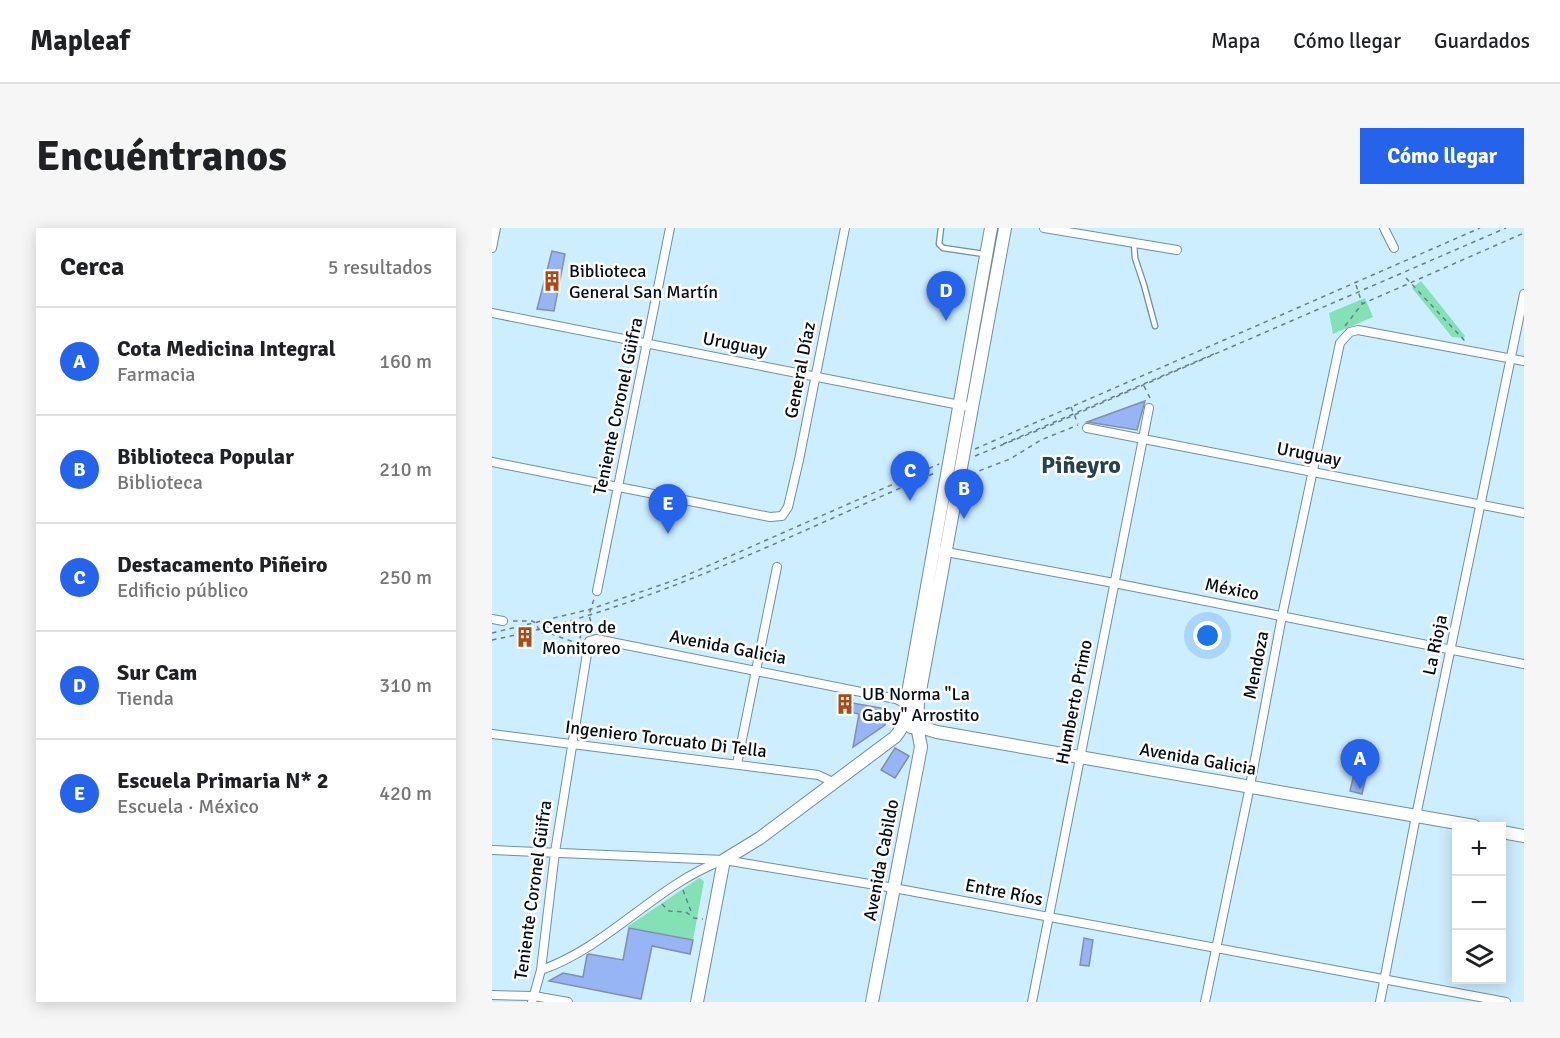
<!DOCTYPE html>
<html lang="es">
<head>
<meta charset="utf-8">
<style>
	body { margin:0; font-family:Signika,sans-serif; background:#f6f6f6; color:#202124 }
	.controls { position:absolute; right:18px; bottom:18px; display:grid; overflow:hidden; border-radius:0px; box-shadow:0 3px 15px #0003 }
	.controls button { width:54px; height:54px; display:grid; place-items:center; padding:0; border:0; border-bottom:2px solid #e0e0e0; background:#fff; color:#202124; font:30px sans-serif }
	.you { position:absolute; left:716px; top:408px; width:21px; height:21px; margin:-15px; border:4px solid #fff; border-radius:50%; background:#1a73e8; box-shadow:0 0 0 9px #1a73e833 }
	.badge { display:grid; place-items:center; width:39px; height:39px; border-radius:50%; background:#2563eb; color:#fff; font-size:20px; font-weight:700 }
	.pin { position:absolute; translate:-50% -50px; filter:drop-shadow(0 2px 3px #0008) }
	.pin::after { content:''; position:absolute; top:32px; width:21px; height:18px; background:inherit; clip-path:polygon(0 0,100% 0,50% 100%) }
	.list { margin:0; padding:0; list-style:none }
	h2 { display:flex; justify-content:space-between; align-items:center; height:78px; margin:0; padding:0 24px; font-size:26px }
	h2 small { font-size:20px; font-weight:400; color:#757577 }
	.list li { display:grid; grid-template-columns:39px 1fr auto; gap:18px; align-items:center; box-sizing:border-box; height:108px; padding:0 24px; border-top:2px solid #e0e0e0 }
	.list b { display:block; font-size:22px; white-space:nowrap }
	.list p { margin:0; font-size:20px; white-space:nowrap; color:#757577 }
	.list em { font-size:20px; font-style:normal; color:#757577 }
	.icon { flex:none; width:33px; height:33px; fill:none; stroke:currentColor; stroke-width:2; stroke-linecap:round; stroke-linejoin:round }
	.map { position:relative; flex:none; width:1032px; height:774px; overflow:hidden; border-radius:0px }
	header { display:flex; align-items:center; gap:36px; box-sizing:border-box; height:84px; padding:0 30px; background:#fff; border-bottom:2px solid #e0e0e0 }
	header strong { font-size:28px }
	nav { display:flex; gap:33px; margin-inline-start:auto; font-size:21px }
	.intro { display:flex; align-items:center; justify-content:space-between; box-sizing:border-box; height:144px; padding:0 36px }
	h1 { margin:0; font-size:42px }
	.button { padding:15px 27px; border-radius:0px; background:#2563eb; color:#fff; font-size:21px; font-weight:700 }
	main { display:flex; gap:36px; padding:0 36px }
	aside { flex:1; background:#fff; border-radius:0px; box-shadow:0 3px 15px #0003 }
	.map>svg:first-child { display:block }
	.green { fill:#84e1b5 }
	.building { fill:#97b4f4; stroke:#838fa9; stroke-width:1.5 }
	.lines { fill:none; stroke-linecap:round; stroke-linejoin:round }
	.service-casing { stroke:#708e9e; stroke-width:7 }
	.minor-casing { stroke:#708e9e; stroke-width:10 }
	.secondary-casing { stroke:#708e9e; stroke-width:14 }
	.path { stroke:#687e89; stroke-width:1.5; stroke-dasharray:4.5 4.5; stroke-linecap:butt }
	.service { stroke:#fff; stroke-width:4.5 }
	.minor { stroke:#fff; stroke-width:8 }
	.secondary { stroke:#fff; stroke-width:12 }
	.labels { text-anchor:middle; stroke-width:5; stroke-linejoin:round; paint-order:stroke }
	.poi-label { font-size:18px; fill:#030d13; stroke:#fff; text-anchor:start }
	.street-label { font-size:18px; fill:#030d13; stroke:#fff }
	.district-label { font-size:24px; font-weight:bold; fill:#26414f; stroke:#fff }
</style>
</head>
<body>
<header>
<strong>Mapleaf</strong>
<nav><a>Mapa</a><a>Cómo llegar</a><a>Guardados</a></nav>
</header>
<div class="intro"><h1>Encuéntranos</h1><a class="button">Cómo llegar</a></div>
<main>
<aside>
<h2>Cerca<small>5 resultados</small></h2>
<ul class="list">
<li><span class="badge">A</span><div><b>Cota Medicina Integral</b><p>Farmacia</p></div><em>160 m</em></li>
<li><span class="badge">B</span><div><b>Biblioteca Popular</b><p>Biblioteca</p></div><em>210 m</em></li>
<li><span class="badge">C</span><div><b>Destacamento Piñeiro</b><p>Edificio público</p></div><em>250 m</em></li>
<li><span class="badge">D</span><div><b>Sur Cam</b><p>Tienda</p></div><em>310 m</em></li>
<li><span class="badge">E</span><div><b>Escuela Primaria N* 2</b><p>Escuela · México</p></div><em>420 m</em></li>
</ul>
</aside>
<div class="map">
<svg width="1032" height="774" viewBox="0 0 1032 774">
	<rect width="100%" height="100%" fill="#cdeeff"/>
	<path class="green" d="M929,53L973,108L972,110L960,109L920,60Z
		M873,70L881,89L841,106L837,85Z
		M207,650L212,653L201,712L135,699Z"/>
	<path class="building" d="M60,23L73,26L62,83L45,81Z
		M653,173L645,202L595,194Z
		M348,469L361,472L360,475L395,481L393,497L361,519L367,486L347,481Z
		M403,520L417,528L403,550L389,542Z
		M864,537L876,540L870,566L858,563Z
		M137,700L201,712L198,726L160,718L149,771L57,753L71,745L91,749L95,727L97,726L131,732Z
		M592,710L601,712L597,738L588,737Z"/>
	<g class="lines">
		<g class="service-casing">
			<path id="service" d="M449,0L447,16L451,20L492,26
				M642,15L643,30L652,57L663,98"/>
		</g>
		<g class="minor-casing">
			<path id="minor" d="M552,0L685,22
				M892,0L902,20
				M0,20L4,0
				M0,85L473,178
				M595,200L1032,285
				M0,234L278,289L290,288L296,279L307,232L353,0
				M449,323L622,355L1032,436
				M105,363L178,0
				M0,391L11,393
				M0,506L326,547L343,555
				M245,536L285,339
				M0,622L232,632L402,660L1014,774
				M49,742C116,719 163,658 229,633
				M0,767L42,768L76,774
				M40,774L49,742L63,624L97,413L104,411L404,471L410,474L416,482
				M540,774L657,180
				M713,774L758,558L790,388L848,115L858,104L866,102L1032,133
				M888,774L924,588L1032,66"/>
		</g>
		<g class="secondary-casing">
			<path id="secondary" d="M419,499L425,498L445,504L982,598
				M1010,604L1032,608
				M205,774L232,632L268,610L403,509C414,497 415,481 416,465L499,0
				M380,774L429,519L425,498L426,474L513,0"/>
		</g>
		<path class="path" d="M914,50L973,113
			M864,57L870,75
			M853,98L870,76L1032,5
			M652,158L658,170
			M579,179L586,196
			M511,216L724,125
			M483,221L988,0
			M483,228L559,197L1014,0
			M479,246L518,231L549,212L586,197
			M21,393H40L44,395L48,405H57L87,416L89,406L92,405
			M101,402L97,387L102,371
			M0,405L99,381L186,351L447,236
			M0,412C156,381 298,307 443,245
			M191,662L200,686
			M170,676L177,683L194,684L202,690L211,691"/>
		<use href="#service" class="service"/>
		<use href="#minor" class="minor"/>
		<use href="#secondary" class="secondary"/>
	</g>
	<defs>
		<g id="building-bare" transform="scale(1.62)"><path d="M-4-6H4V6H1V3H-1V6H-4ZM-2.5-4.3h1.7v1.8h-1.7ZM.8-4.3h1.7v1.8H.8ZM-2.5-1h1.7V.8h-1.7ZM.8-1h1.7V.8H.8Z" fill="#ad4917" stroke="#fff" stroke-width="2.5" paint-order="stroke"/></g>
	</defs>
	<g fill-rule="evenodd">
		<use href="#building-bare" x="60" y="53"/>
		<use href="#building-bare" x="33" y="409"/>
		<use href="#building-bare" x="353" y="476"/>
	</g>
	<g class="labels">
		<g class="poi-label">
			<text x="77" y="49">Biblioteca<tspan x="77" dy="21">General San Martín</tspan></text>
			<text x="50" y="405">Centro de<tspan x="50" dy="21">Monitoreo</tspan></text>
			<text x="370" y="472">UB Norma "La<tspan x="370" dy="21">Gaby" Arrostito</tspan></text>
		</g>
		<g class="street-label">
			<text transform="translate(243 116) rotate(11)" y="6">Uruguay</text>
			<text transform="translate(308 142) rotate(-79)" y="6">General Díaz</text>
			<text transform="translate(126 178) rotate(-78)" y="6">Teniente Coronel Güifra</text>
			<text transform="translate(817 226) rotate(11)" y="6">Uruguay</text>
			<text transform="translate(740 361) rotate(11)" y="6">México</text>
			<text transform="translate(943 417) rotate(-78)" y="6">La Rioja</text>
			<text transform="translate(236 419) rotate(11)" y="6">Avenida Galicia</text>
			<text transform="translate(764 437) rotate(-79)" y="6">Mendoza</text>
			<text transform="translate(582 474) rotate(-79)" y="6">Humberto Primo</text>
			<text transform="translate(174 511) rotate(7)" y="6">Ingeniero Torcuato Di Tella</text>
			<text transform="translate(706 531) rotate(10)" y="6">Avenida Galicia</text>
			<text transform="translate(389 632) rotate(-79)" y="6">Avenida Cabildo</text>
			<text transform="translate(41 662) rotate(-82)" y="6">Teniente Coronel Güifra</text>
			<text transform="translate(512 664) rotate(11)" y="6">Entre Ríos</text>
		</g>
		<g class="district-label">
			<text x="589" y="245">Piñeyro</text>
		</g>
	</g>
</svg>
<div class="controls">
<button>+</button>
<button>−</button>
<button><svg class="icon" aria-label="layers" viewBox="0 0 24 24"><path d="M12 4l9 5-9 5-9-5zM3 14l9 5 9-5"/></svg></button>
</div>
<div class="you"></div>
<div class="pin badge" style="left:868px;top:561px">A</div>
<div class="pin badge" style="left:472px;top:291px">B</div>
<div class="pin badge" style="left:418px;top:273px">C</div>
<div class="pin badge" style="left:454px;top:93px">D</div>
<div class="pin badge" style="left:176px;top:306px">E</div>
</div>
</main>
</body>
</html>
